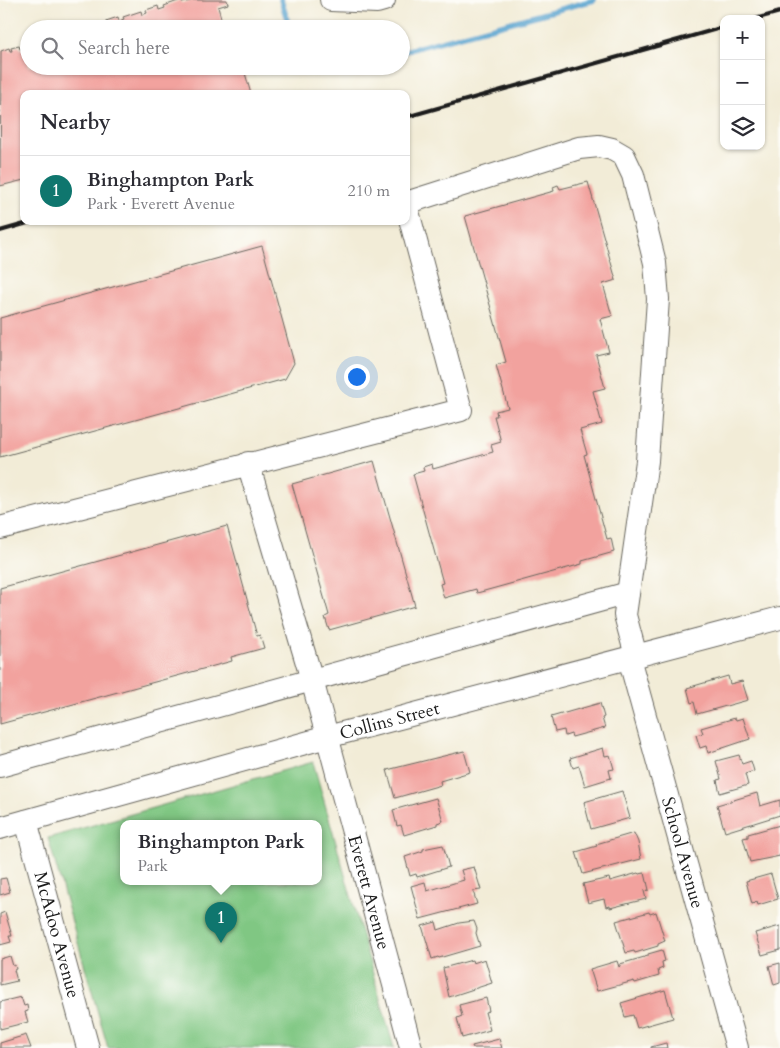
<!DOCTYPE html>
<html lang="en">
<head>
<meta charset="utf-8">
<style>
	body { margin:0; font-family:Cardo,serif; background:#f2f2f3; color:#2b2b33 }
	.controls { position:absolute; right:15px; top:15px; display:grid; overflow:hidden; border-radius:10px; box-shadow:0 1px 4px #0004 }
	.controls button { width:45px; height:45px; display:grid; place-items:center; padding:0; border:0; border-bottom:1px solid #e1e1e2; background:#fff; color:#2b2b33; font:25px sans-serif }
	.you { position:absolute; left:356px; top:376px; width:18px; height:18px; margin:-12px; border:4px solid #fff; border-radius:50%; background:#1a73e8; box-shadow:0 0 0 8px #1a73e833 }
	.badge { display:grid; place-items:center; width:32px; height:32px; border-radius:50%; background:#0f766e; color:#fff; font-size:16px; font-weight:700 }
	.pin { position:absolute; translate:-50% -41px; filter:drop-shadow(0 1px 2px #0008) }
	.pin::after { content:''; position:absolute; top:26px; width:18px; height:15px; background:inherit; clip-path:polygon(0 0,100% 0,50% 100%) }
	.popup { position:absolute; left:120px; top:820px; width:202px; height:65px; box-sizing:border-box; display:grid; place-content:center; border-radius:10px; background:#fff; filter:drop-shadow(0 1px 4px #0005); font-size:16px; white-space:nowrap; color:#7c7c81 }
	.popup b { font-size:19px; color:#2b2b33 }
	.popup::after { content:''; position:absolute; left:50%; top:100%; margin-left:-10px; border:10px solid transparent; border-top-color:#fff }
	.list { margin:0; padding:0; list-style:none }
	h2 { display:flex; justify-content:space-between; align-items:center; height:65px; margin:0; padding:0 20px; font-size:21px }
	h2 small { font-size:16px; font-weight:400; color:#7c7c81 }
	.list li { display:grid; grid-template-columns:32px 1fr auto; gap:15px; align-items:center; box-sizing:border-box; height:70px; padding:0 20px; border-top:1px solid #e1e1e2 }
	.list b { display:block; font-size:19px; white-space:nowrap }
	.list p { margin:0; font-size:16px; white-space:nowrap; color:#7c7c81 }
	.list em { font-size:16px; font-style:normal; color:#7c7c81 }
	.icon { flex:none; width:28px; height:28px; fill:none; stroke:currentColor; stroke-width:2; stroke-linecap:round; stroke-linejoin:round }
	.map { position:relative; flex:none; width:780px; height:1048px; overflow:hidden }
	.search { position:absolute; background:#fff; box-shadow:0 1px 4px #0004; left:20px; top:20px; width:390px; height:55px; display:flex; align-items:center; gap:12px; box-sizing:border-box; padding:0 18px; border-radius:28px; color:#7c7c81; font-size:19px }
	.panel { position:absolute; background:#fff; box-shadow:0 1px 4px #0004; left:20px; top:90px; width:390px; height:135px; border-radius:10px }
	.map>svg:first-child { display:block }
	.green { fill:#80c783; stroke:#4e7250; fill-rule:evenodd }
	.lines { fill:none; stroke-linecap:round; stroke-linejoin:round }
	.stream { stroke:#56a2ce; stroke-width:5.5 }
	.building { fill:#f2a29e }
	.minor-casing { stroke:#67655d; stroke-width:24 }
	.minor { stroke:#fff; stroke-width:22 }
	.rail { stroke:#1c1c1c; stroke-width:4 }
	.labels { text-anchor:middle; stroke-width:4; stroke-linejoin:round; paint-order:stroke }
	.street-label { font-size:18px; fill:#1c1c1c; stroke:#fdfcf7 }
</style>
</head>
<body>
<div class="map">
<svg width="780" height="1048" viewBox="0 0 780 1048">
	<rect width="100%" height="100%" fill="#fdfcf7"/>
	<filter id="ink" filterUnits="userSpaceOnUse"><feTurbulence type="fractalNoise" baseFrequency=".02" numOctaves="2"/><feDisplacementMap in="SourceGraphic" scale="10" xChannelSelector="R" yChannelSelector="G"/><feConvolveMatrix kernelMatrix="1 2 1 2 8 2 1 2 1" color-interpolation-filters="sRGB"/></filter>
	<filter id="wash" filterUnits="userSpaceOnUse"><feTurbulence type="fractalNoise" baseFrequency=".0096" numOctaves="4" result="noise"/><feDisplacementMap in="SourceGraphic" scale="20" xChannelSelector="R" yChannelSelector="G"/><feGaussianBlur stdDeviation="1.12" result="paint"/><feColorMatrix in="noise" values="0 0 0 0 0 0 0 0 0 0 0 0 0 0 0 0 0 1.4 0 .05"/><feComposite in="paint" operator="in"/></filter>
	<g filter="url(#wash)">
		<rect width="100%" height="100%" fill="#f2ecd7"/>
		<path class="green" d="M313,762L394,1048H108L48,838ZM124,824H318V882H124Z"/>
		<g class="lines">
			<path class="stream" d="M281,0L290,29
				M401,52L594,0
				M321,66L330,72L350,66"/>
		</g>
		<g id="blocks">
			<path class="building" d="M181,0L182,3L194,0H227L228,4L218,7L224,29H82L100,23L101,26L107,24L106,21L118,17L119,21L124,19L123,17L141,11L142,15L147,13L146,10L158,6L159,10L165,8L164,6Z
				M29,42V66H243L251,94H24V180L0,186L1,51L9,48L10,51H12L11,48L19,46L20,49L25,48L24,44Z
				M588,182L616,280L603,284L612,316L600,319L609,352L596,355L605,388L593,391L602,424L580,430L587,454L584,455L607,539L611,538L614,552L582,561V564L477,593L476,589L444,598L440,584L443,583L413,474L424,471L423,467L432,464L433,469L493,452L491,445L501,442L494,416H497L496,411L508,408L496,365L506,362L465,216L554,191L553,187L558,185L560,189Z
				M262,246L294,363L285,379L0,457V318Z
				M374,461L415,606L329,630L325,617L329,615L292,484Z
				M227,526L257,636L260,635L264,648L231,657L232,661L0,724V588Z
				M728,676L730,684L742,681L748,700L697,714L694,702L691,703L687,688Z
				M600,703L604,717L602,718L605,728L572,737L571,734L565,736L564,730L555,732L551,717Z
				M735,718L736,720L743,718L750,739L708,753L706,746L700,748L696,735L703,733L701,728Z
				M603,748L605,756L610,755L614,769L609,770L611,778L585,786L579,766L573,768L570,758Z
				M464,751L470,772L440,781L441,785L395,798L387,770Z
				M739,755L742,764L751,761L754,771L745,774L748,785L720,793L717,780L721,779L716,761Z
				M622,791L630,818L591,829L584,802Z
				M757,793L760,806L780,800V815L725,832L717,805Z
				M436,798L443,821L437,823V825L404,835L401,825L397,826L393,810Z
				M780,825V856L750,862L743,838L748,837V834Z
				M634,833L638,842L641,859L583,874L576,852L597,846L596,844Z
				M443,845L449,867L417,877L416,874L410,876L405,857L423,851V849Z
				M474,867L481,890L473,891L477,904L420,919L411,886L425,882L427,891L464,880L461,870Z
				M638,873L639,874L645,873L649,890L644,891L646,899L610,908V906L606,907L604,899L588,903L583,884L609,878L610,881Z
				M771,874L778,899L758,905L757,902L752,904L746,881Z
				M6,878L10,892L0,895V879Z
				M5,912L12,936H9L11,942L0,945V914Z
				M649,912L650,914L656,912L665,941L658,944V946L635,953L634,951L626,953L616,921Z
				M474,921L477,929L476,933L480,946L439,958L438,957L432,959L422,926L436,922L438,930L459,923Z
				M780,926V950L762,955L755,933Z
				M662,950L665,961L662,962L663,968L658,970L659,976L635,983L634,981L597,991L590,969L617,961L619,967L620,966V964L648,956V954Z
				M10,956L13,966L15,965L16,969L14,970L17,981L0,985V959Z
				M485,959L492,983L449,997L443,968L472,960L473,963Z
				M780,963V983L774,985L769,966Z
				M665,990L673,1018L637,1028L633,1015L625,1017L621,1003Z
				M21,997L24,1006L27,1005L28,1011L25,1012L28,1022L0,1029V1002Z
				M486,998L489,1011L485,1012L490,1030L462,1038L457,1018L462,1016L459,1005Z
				M26,1035L31,1048H0V1043Z
				M499,1039L502,1048H473L472,1046Z
				M666,1043L667,1048H651V1047Z"/>
		</g>
	</g>
	<g filter="url(#ink)">
		<use href="#blocks" fill-opacity="0" stroke="#67655d" stroke-width="1"/>
		<g class="lines">
			<g class="minor-casing">
				<g id="minor">
					<path d="M331,0L377,2L384,0"/>
					<path d="M406,203L579,148L599,146L612,149L624,156L633,175L655,263L658,299L647,461L625,615L636,656"/>
					<path id="s1" d="M248,463L312,680L411,1048"/>
					<path d="M0,528L461,410L406,204"/>
					<path id="s2" d="M629,658L737,1048"/>
					<path d="M0,766L628,593"/>
					<path id="s3" d="M26,821L88,1048"/>
					<path id="s4" d="M0,828L327,737L780,618"/>
				</g>
			</g>
			<use href="#minor" class="minor"/>
			<path class="rail" d="M755,19L780,12
				M406,117L724,27
				M0,231L35,221"/>
		</g>
	</g>
	<g class="labels">
		<g class="street-label">
			<text dy="6" stroke="none"><textPath href="#s4" startOffset="404">Collins Street</textPath></text>
			<text dy="6" stroke="none"><textPath href="#s2" startOffset="202">School Avenue</textPath></text>
			<text dy="6" stroke="none"><textPath href="#s1" startOffset="446">Everett Avenue</textPath></text>
			<text dy="6" stroke="none"><textPath href="#s3" startOffset="118">McAdoo Avenue</textPath></text>
		</g>
	</g>
</svg>
<div class="controls">
<button>+</button>
<button>−</button>
<button><svg class="icon" aria-label="layers" viewBox="0 0 24 24"><path d="M12 4l9 5-9 5-9-5zM3 14l9 5 9-5"/></svg></button>
</div>
<div class="you"></div>
<div class="pin badge" style="left:221px;top:943px">1</div>
<div class="popup"><b>Binghampton Park</b>Park</div>
<div class="search"><svg class="icon" aria-label="search" viewBox="0 0 24 24"><circle cx="10" cy="10" r="6"/><path d="M15 15l6 6"/></svg>Search here</div>
<section class="panel">
<h2>Nearby<small></small></h2>
<ul class="list">
<li><span class="badge">1</span><div><b>Binghampton Park</b><p>Park · Everett Avenue</p></div><em>210 m</em></li>
</ul>
</section>
</div>
</body>
</html>
